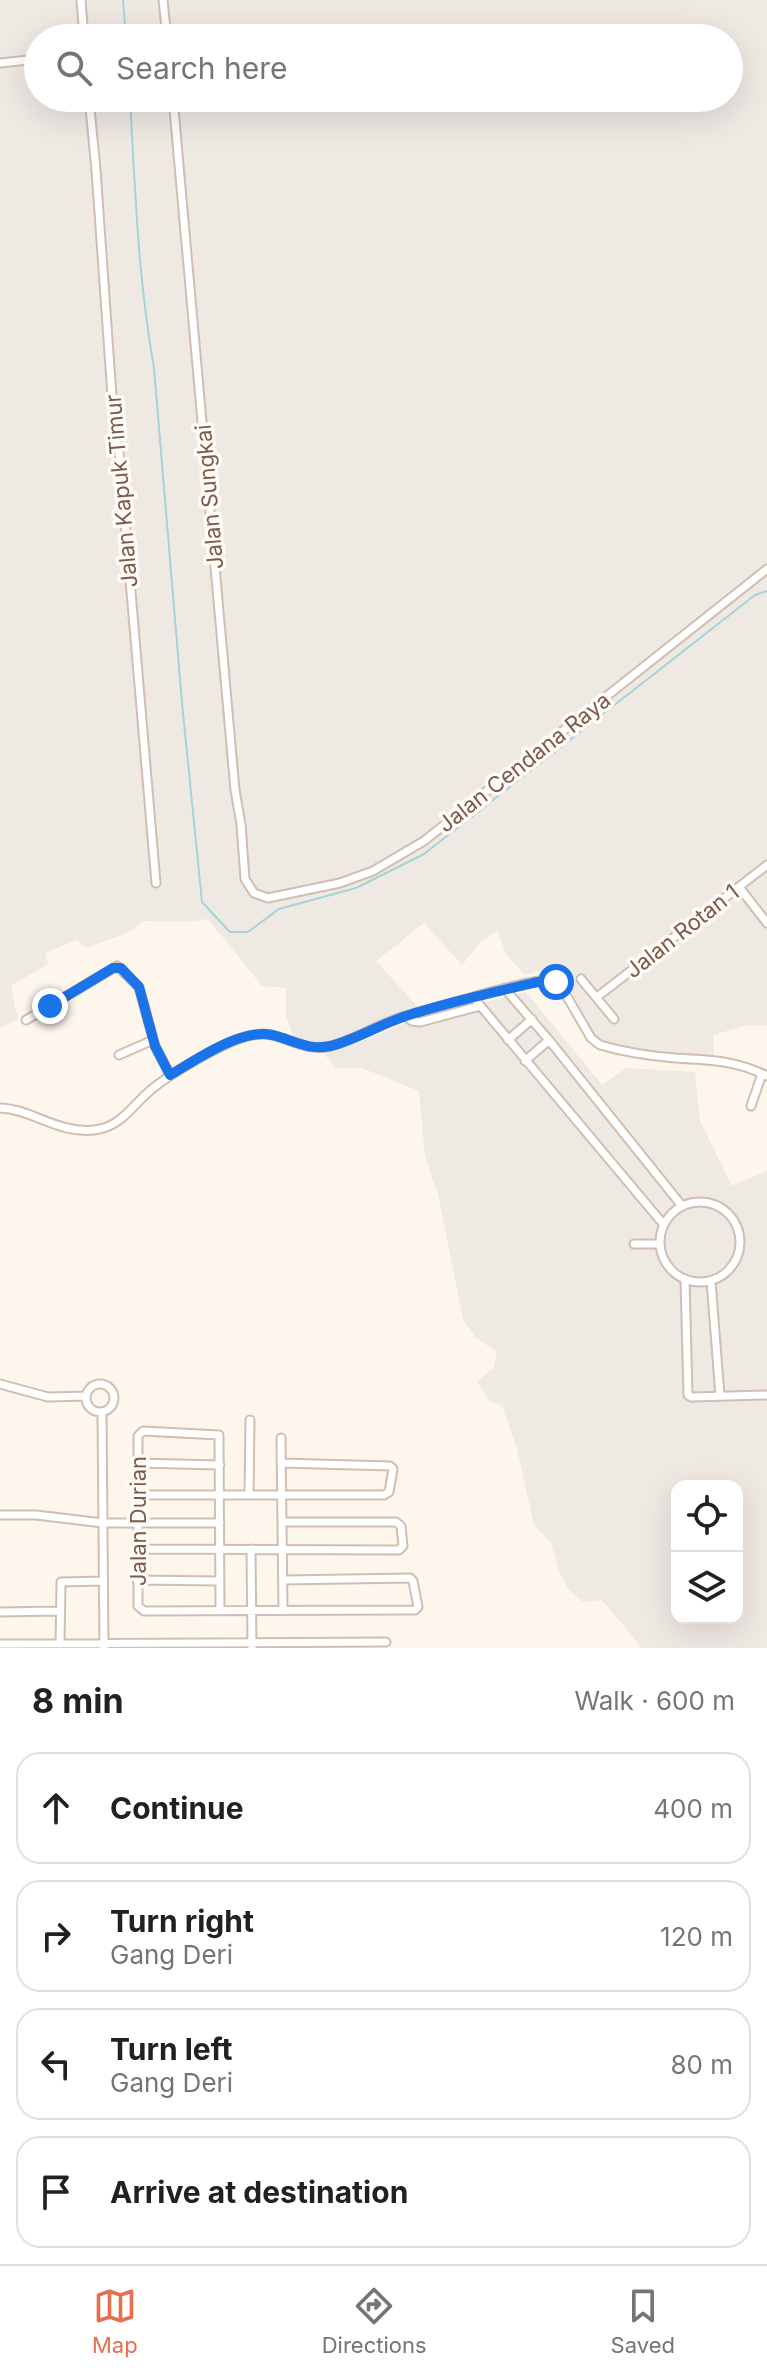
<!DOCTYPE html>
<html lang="en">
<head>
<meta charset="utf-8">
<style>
	body { margin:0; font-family:Inter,sans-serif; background:#f6f6f6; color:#202124 }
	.controls { position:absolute; right:24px; bottom:24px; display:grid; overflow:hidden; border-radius:16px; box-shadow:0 8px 32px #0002 }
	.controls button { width:72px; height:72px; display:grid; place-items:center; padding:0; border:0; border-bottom:2px solid #e0e0e0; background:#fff; color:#202124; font:40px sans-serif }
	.stop { position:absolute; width:24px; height:24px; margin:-18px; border:6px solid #1a73e8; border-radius:50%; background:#fff }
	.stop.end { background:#1a73e8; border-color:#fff; box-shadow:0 2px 8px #0008 }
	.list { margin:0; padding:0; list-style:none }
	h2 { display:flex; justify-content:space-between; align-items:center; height:104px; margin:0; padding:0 32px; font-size:34px }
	h2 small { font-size:26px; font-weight:400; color:#757577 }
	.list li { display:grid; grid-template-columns:52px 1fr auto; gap:24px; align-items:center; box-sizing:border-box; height:112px; margin:0 16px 16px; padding:0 16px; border:2px solid #e0e0e0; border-radius:24px }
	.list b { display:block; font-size:30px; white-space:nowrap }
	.list p { margin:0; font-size:26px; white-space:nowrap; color:#757577 }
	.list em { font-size:26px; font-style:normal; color:#757577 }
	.icon { flex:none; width:44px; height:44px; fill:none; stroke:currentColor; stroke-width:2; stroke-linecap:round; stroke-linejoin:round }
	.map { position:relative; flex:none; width:767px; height:1648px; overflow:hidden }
	.search { position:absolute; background:#fff; box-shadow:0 8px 32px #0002; left:24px; right:24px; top:24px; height:88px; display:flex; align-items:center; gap:20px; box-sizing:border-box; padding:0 28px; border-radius:44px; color:#757577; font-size:30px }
	.sheet { height:616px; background:#fff }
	nav { display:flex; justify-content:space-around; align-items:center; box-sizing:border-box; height:112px; border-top:2px solid #e0e0e0; background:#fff; font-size:22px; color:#757577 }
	nav a { display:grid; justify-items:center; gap:4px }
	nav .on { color:#e76f51 }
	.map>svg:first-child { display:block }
	.industrial { fill:#efe9e4; fill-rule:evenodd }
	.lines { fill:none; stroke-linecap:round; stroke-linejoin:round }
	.stream { stroke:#a5d3da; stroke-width:2 }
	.street-casing { stroke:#d1beb0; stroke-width:11 }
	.street { stroke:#fff; stroke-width:7 }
	.route { stroke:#1a73e8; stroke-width:10 }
	.labels { text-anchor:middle; stroke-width:7; stroke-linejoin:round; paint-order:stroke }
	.street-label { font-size:22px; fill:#7a5c4d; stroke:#fffaf3 }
</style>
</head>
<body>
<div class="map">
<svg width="767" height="1648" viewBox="0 0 767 1648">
	<rect width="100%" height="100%" fill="#fdf6ec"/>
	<path class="industrial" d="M0,0H767V1026L748,1025L713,1035L714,1055L666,1054L606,1042L595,1036L564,977V968H549L525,975L506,955L498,931L481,941L462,965L424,923L376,961L420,1009L385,1019L336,1041L310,1044L293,1036L286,1016V988L262,986L208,919L186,922L144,921L127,933L86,948L76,940L45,953L48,964L11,986L18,1020L0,1027ZM38,38H729V98H38Z
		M526,992L602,1085L626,1068L695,1072L700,1121L732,1186L767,1171V1648H642L602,1600L583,1602L568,1589L559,1571L551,1543L534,1525L516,1445L502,1406L489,1400L477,1382L494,1367L497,1352L475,1337L463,1319L438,1195L425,1156L419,1091L362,1068H335L323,1052L356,1044L405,1023ZM677,1486H737V1618H677Z"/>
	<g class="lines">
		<path class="stream" d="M123,0L126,38
			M130,98C135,188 138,279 154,368L182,703L202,902L230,932H248L279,909L356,888L424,854L755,595L767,591"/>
		<g class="street-casing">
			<path id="street" d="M81,0L84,38
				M163,0L167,38
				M0,63L38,59
				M89,98L96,170L114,424L119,452L156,883
				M173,98L235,790L241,824L245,879L254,893L268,898L340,883L373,871L424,841L767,569
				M739,887L767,923
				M581,979L614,1019
				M505,989L549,1040L682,1206
				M473,997L664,1225
				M597,997L767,865
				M406,1016L412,1021L420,1022L480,1006
				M26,1020L117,966L139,987L155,1046L170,1075
				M508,1040L532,1019
				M119,1055L153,1040
				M525,1061L549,1040
				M751,1106L762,1074
				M0,1108C32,1109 58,1134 94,1130C122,1127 132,1105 152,1089C168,1076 185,1066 203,1056C223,1045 249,1030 272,1035C290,1039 305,1050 325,1047C348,1043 370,1029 393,1020C412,1013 432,1009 451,1003C471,998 536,977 552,981C557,982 559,984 562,988L591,1038L600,1045C624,1052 650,1056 675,1058C710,1060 735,1060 767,1076
				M660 1242a40 40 0 1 1 80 0a40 40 0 1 1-80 0Z
				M634,1244H660
				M685,1280L688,1395L691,1397L767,1395
				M711,1281L720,1396
				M86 1398a14 14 0 1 1 28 0a14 14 0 1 1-28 0Z
				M0,1384L48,1397L86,1396
				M102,1412L104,1648
				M281,1438L283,1610
				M137,1463L220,1465
				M137,1495H384L389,1492L393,1469L390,1466L281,1463
				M249,1495L250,1420
				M0,1515H36L103,1523H220
				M138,1549L399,1550L403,1546L401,1526L396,1522H282
				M251,1549L252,1648
				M137,1580L219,1581
				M220,1610L219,1435L143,1431L138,1436V1606L144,1611L415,1610L418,1607L413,1581L410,1578L283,1580
				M0,1612L59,1611
				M0,1644L386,1642
				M60,1644L61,1582L102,1581"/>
		</g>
		<use href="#street" class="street"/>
	</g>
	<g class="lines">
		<path class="route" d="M50,1006L113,968H121L139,987L155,1046L170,1075C196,1060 241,1028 272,1035C293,1040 308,1051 331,1046C357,1039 381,1024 406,1016C449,1002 494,992 538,982H556"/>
	</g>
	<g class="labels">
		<g class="street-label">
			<text transform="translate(121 491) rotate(-95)" y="8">Jalan Kapuk Timur</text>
			<text transform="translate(209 497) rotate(-95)" y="8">Jalan Sungkai</text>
			<text transform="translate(524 762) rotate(-38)" y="8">Jalan Cendana Raya</text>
			<text transform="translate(682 931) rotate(-38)" y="8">Jalan Rotan 1</text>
			<text transform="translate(138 1521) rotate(-90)" y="8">Jalan Durian</text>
		</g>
	</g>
</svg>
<div class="controls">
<button><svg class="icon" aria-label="locate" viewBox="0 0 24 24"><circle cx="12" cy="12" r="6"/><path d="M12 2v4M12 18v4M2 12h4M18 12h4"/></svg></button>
<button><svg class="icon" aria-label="layers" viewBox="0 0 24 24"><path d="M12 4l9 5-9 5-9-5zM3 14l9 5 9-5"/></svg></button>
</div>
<div class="stop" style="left:556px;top:982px"></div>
<div class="stop end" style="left:50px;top:1006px"></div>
<div class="search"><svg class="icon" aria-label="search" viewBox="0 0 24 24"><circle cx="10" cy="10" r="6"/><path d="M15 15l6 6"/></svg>Search here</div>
</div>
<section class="sheet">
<h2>8 min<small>Walk · 600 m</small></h2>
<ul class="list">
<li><svg class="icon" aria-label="ahead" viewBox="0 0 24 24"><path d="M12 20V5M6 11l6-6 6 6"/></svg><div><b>Continue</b></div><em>400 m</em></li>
<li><svg class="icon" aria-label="right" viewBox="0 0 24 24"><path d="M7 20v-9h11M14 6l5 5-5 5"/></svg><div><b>Turn right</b><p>Gang Deri</p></div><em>120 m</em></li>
<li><svg class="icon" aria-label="left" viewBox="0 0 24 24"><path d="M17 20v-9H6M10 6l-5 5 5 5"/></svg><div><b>Turn left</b><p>Gang Deri</p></div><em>80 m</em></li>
<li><svg class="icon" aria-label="arrive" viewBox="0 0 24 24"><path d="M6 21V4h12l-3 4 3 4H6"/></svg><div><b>Arrive at destination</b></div></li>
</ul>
</section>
<nav>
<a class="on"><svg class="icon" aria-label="map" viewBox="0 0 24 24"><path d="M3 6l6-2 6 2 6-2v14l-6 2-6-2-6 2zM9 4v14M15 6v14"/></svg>Map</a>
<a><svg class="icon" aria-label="directions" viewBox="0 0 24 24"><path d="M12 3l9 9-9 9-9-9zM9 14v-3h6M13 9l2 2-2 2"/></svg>Directions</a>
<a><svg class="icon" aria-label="saved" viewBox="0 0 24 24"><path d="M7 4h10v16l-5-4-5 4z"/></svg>Saved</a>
</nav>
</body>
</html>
